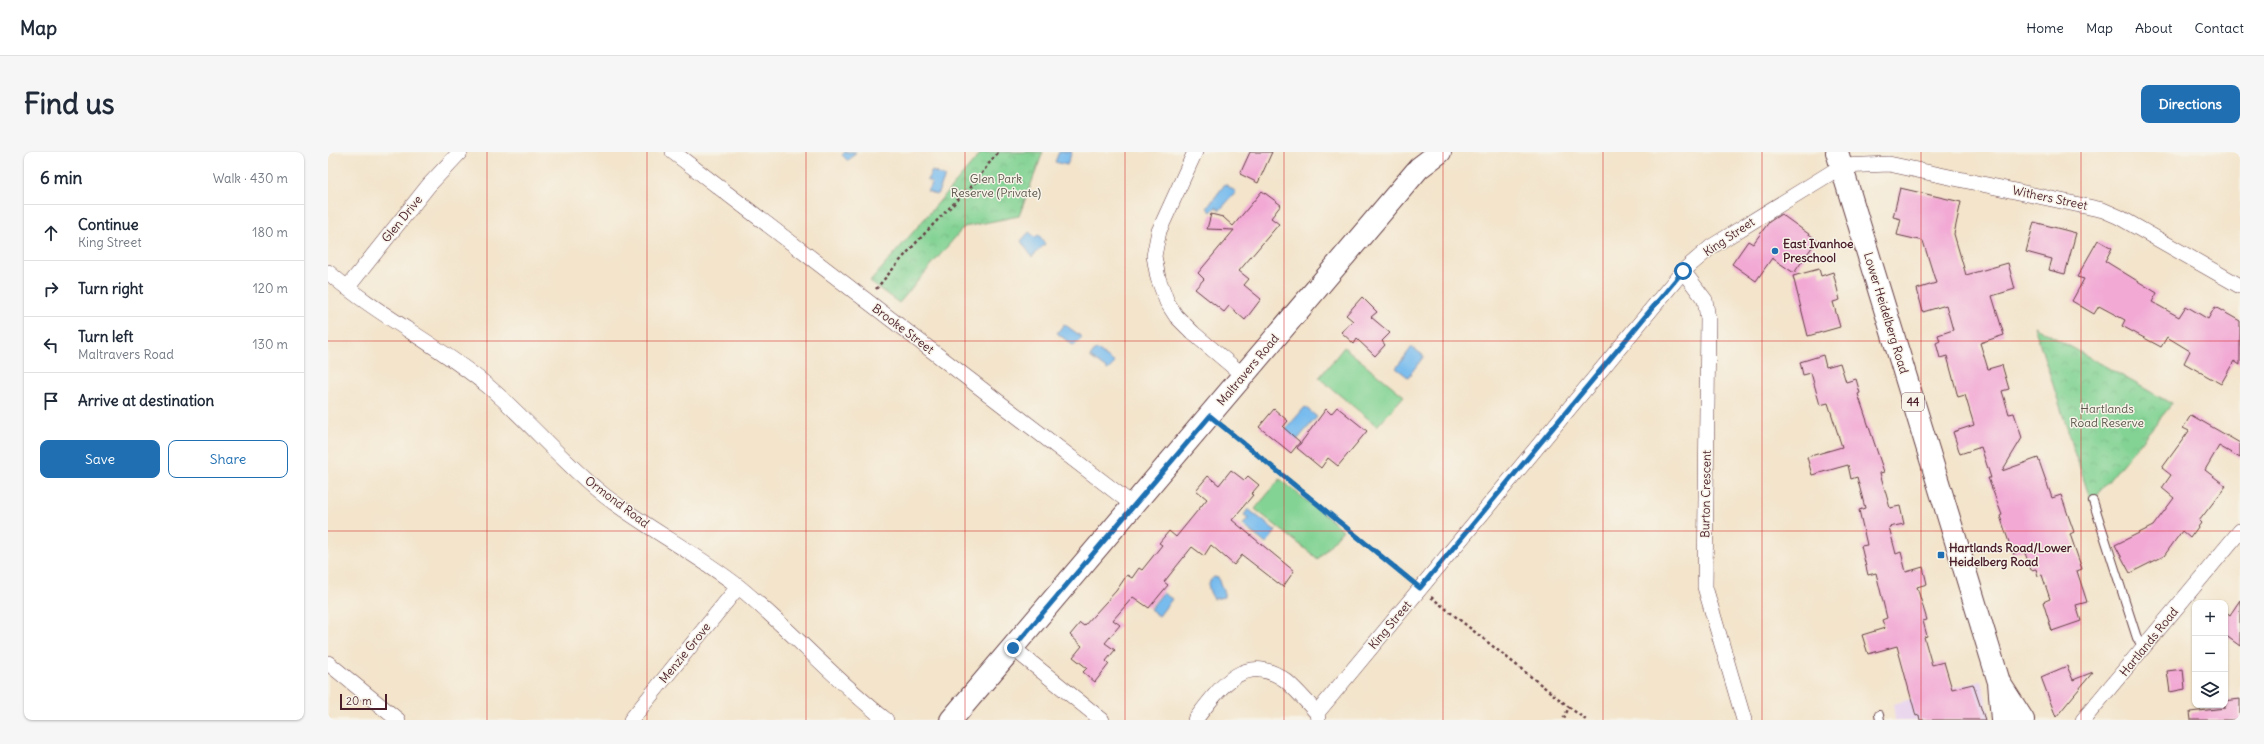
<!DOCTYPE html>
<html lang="en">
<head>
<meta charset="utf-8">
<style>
	body { margin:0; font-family:Delius,sans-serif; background:#f6f6f7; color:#1f2937 }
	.controls { position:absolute; right:12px; bottom:12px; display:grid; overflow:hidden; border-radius:8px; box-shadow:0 1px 3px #0004 }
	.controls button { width:36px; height:36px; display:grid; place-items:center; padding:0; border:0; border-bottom:1px solid #e0e1e3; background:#fff; color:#1f2937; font:20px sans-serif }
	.scale { position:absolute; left:12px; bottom:10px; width:47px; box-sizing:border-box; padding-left:4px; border:2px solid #4a1f2b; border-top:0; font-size:11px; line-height:14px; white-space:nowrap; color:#4a1f2b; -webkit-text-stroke:3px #f7f3e8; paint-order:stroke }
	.stop { position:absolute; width:12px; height:12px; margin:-9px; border:3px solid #1f6fb2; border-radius:50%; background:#fff }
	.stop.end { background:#1f6fb2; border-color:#fff; box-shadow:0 1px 4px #0008 }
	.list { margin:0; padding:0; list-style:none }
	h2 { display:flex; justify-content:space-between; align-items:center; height:52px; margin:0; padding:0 16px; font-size:17px }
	h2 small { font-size:13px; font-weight:400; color:#747a83 }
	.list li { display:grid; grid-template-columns:26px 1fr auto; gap:12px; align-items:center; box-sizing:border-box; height:56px; padding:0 16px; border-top:1px solid #e0e1e3 }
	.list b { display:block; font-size:15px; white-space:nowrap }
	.list p { margin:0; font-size:13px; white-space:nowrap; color:#747a83 }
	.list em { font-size:13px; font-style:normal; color:#747a83 }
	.actions { display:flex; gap:8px; padding:12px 16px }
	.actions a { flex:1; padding:9px 0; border:1px solid #1f6fb2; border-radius:8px; text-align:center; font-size:14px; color:#1f6fb2 }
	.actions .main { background:#1f6fb2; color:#fff }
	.icon { flex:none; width:22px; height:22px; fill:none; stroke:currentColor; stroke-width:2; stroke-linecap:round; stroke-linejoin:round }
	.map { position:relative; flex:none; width:1912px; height:568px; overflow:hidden; border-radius:8px }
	header { display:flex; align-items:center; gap:24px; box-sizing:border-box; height:56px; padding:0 20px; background:#fff; border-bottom:1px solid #e0e1e3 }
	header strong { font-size:19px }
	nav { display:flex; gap:22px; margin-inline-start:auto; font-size:14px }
	.intro { display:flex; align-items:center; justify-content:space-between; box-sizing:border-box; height:96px; padding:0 24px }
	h1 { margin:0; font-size:28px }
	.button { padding:10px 18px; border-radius:8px; background:#1f6fb2; color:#fff; font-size:14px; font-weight:700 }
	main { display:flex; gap:24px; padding:0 24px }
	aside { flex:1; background:#fff; border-radius:8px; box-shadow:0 1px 3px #0004 }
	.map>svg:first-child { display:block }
	.built { fill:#e7d2ef }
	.park { fill:url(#park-crowns); stroke:#667960 }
	.garden { fill:#83d394; stroke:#667960 }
	.water { fill:#78bcee; stroke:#616e8c }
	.building { fill:#f2aad5 }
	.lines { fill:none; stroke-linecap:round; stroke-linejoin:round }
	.lane-casing { stroke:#633d43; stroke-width:10 }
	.street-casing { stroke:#633d43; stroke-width:16 }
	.secondary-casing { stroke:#633d43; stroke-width:24 }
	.primary-casing { stroke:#633d43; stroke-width:24 }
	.path { stroke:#633d43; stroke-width:2.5; stroke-dasharray:3 3; stroke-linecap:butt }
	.lane { stroke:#fff; stroke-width:8 }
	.street { stroke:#fff; stroke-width:15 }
	.secondary { stroke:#fff; stroke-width:22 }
	.primary { stroke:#fff; stroke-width:22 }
	.route { stroke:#1f6fb2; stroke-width:5 }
	.grid { fill:none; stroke:#d62828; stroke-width:1; stroke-opacity:0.55 }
	.poi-dot { fill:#1f6fb2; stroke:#f7f3e8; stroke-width:1.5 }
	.labels { text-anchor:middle; stroke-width:3; stroke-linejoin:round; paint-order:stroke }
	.shield { fill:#f7f3e8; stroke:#7e5f64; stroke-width:1 }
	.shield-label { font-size:11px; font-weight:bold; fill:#4a1f2b }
	.park-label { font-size:12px; fill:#5b554a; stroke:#f7f3e8 }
	.street-label { font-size:12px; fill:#4a1f2b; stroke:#f7f3e8 }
	.poi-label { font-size:12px; font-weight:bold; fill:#4a1f2b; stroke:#f7f3e8; text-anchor:start }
</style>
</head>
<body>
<header>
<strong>Map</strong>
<nav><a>Home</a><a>Map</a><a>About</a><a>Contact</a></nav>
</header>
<div class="intro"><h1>Find us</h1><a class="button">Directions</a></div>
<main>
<aside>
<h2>6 min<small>Walk · 430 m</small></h2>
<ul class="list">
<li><svg class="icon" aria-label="ahead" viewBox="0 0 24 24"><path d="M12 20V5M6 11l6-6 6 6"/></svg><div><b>Continue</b><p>King Street</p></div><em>180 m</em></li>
<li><svg class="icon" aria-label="right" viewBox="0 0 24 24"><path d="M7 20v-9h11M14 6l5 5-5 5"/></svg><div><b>Turn right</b></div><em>120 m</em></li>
<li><svg class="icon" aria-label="left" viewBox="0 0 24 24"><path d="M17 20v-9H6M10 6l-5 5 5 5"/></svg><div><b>Turn left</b><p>Maltravers Road</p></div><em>130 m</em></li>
<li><svg class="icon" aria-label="arrive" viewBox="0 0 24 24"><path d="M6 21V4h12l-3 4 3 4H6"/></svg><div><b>Arrive at destination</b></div></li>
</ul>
<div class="actions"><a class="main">Save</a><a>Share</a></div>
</aside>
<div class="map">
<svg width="1912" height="568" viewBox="0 0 1912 568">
	<defs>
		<pattern id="park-crowns" width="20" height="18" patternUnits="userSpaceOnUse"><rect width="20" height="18" fill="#83d394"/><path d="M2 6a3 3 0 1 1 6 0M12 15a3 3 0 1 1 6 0" fill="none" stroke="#73b580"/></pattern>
	</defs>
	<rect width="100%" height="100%" fill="#f7f3e8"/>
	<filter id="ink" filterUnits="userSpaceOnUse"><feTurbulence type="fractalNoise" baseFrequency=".025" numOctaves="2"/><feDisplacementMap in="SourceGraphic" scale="8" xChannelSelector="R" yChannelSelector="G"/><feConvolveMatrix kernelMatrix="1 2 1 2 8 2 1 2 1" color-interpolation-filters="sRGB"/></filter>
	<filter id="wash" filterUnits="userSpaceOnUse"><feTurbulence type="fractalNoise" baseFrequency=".012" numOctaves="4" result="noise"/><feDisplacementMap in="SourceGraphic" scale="16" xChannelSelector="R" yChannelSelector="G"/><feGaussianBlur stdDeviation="0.9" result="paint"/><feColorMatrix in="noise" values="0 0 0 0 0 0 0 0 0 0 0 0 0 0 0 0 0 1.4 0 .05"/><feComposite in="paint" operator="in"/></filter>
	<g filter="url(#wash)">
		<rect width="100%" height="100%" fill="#f3e4cb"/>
		<path class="built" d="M1653,528L1663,568H1567L1565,552Z"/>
		<path class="park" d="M654,0H715L691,64L636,75L571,151L542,130Z
			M1706,174L1844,252L1763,350Z"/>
		<path class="garden" d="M1016,195L1076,244L1049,274L991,226Z
			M952,327L1015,378L990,407L927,357Z"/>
		<path class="water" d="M517,0H528L520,9L514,3Z
			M731,0H744L739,13L727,10Z
			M604,19L617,25L609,43L599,39L604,31L599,28Z
			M897,32L908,40L892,58L888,55L883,60L879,56Z
			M701,80L707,85L711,83L717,92L704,105L693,89Z
			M736,172L754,185L746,194L729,181Z
			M1084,195L1096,204L1080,225L1068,216Z
			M768,197L787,211L780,218L762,205Z
			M977,255L989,265L969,288L957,278Z
			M920,357L948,379L938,392L915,373L920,366L916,363Z
			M886,425L890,426L893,435L896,437V445L886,447C881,439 877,432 886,425Z
			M835,441L844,447L831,464L822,457Z"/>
		<g id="blocks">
			<path class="building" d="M922,0H944L930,31L912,22Z
				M1572,36L1633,50L1626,82L1638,123L1680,111L1687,137L1664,144L1676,183L1652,191L1660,217L1674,213L1681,237L1674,239L1681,262L1686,261L1694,286L1674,319L1710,306L1724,346L1733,343L1746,380L1742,382L1754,417L1749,419L1759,450L1748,453L1753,469L1724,479L1715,450L1722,447L1714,423L1710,424L1708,417L1703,418L1696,398L1685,402L1672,364L1674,363L1660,326H1663L1653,295L1632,302L1625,280L1646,273L1637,243L1630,245L1619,204L1612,206L1608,191L1612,189L1610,183L1625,178L1618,153L1595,160L1589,137L1608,131L1595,89L1569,83L1573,67L1565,65Z
				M934,39L953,53L943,66L951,72L911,119L921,127L916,133L933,147L917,168L901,154L896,160L867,137L876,127L870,121L906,78L879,77L883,62L895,65L905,74Z
				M1453,62L1489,88L1466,121L1444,106L1428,129L1404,112L1420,89L1425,92L1441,70Z
				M1706,70L1748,81L1737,122L1721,118L1724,107L1698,100Z
				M1770,88L1784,96L1777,109L1829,141L1824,150L1851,165L1858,154L1880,167L1887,155L1912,169V213L1906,209L1893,232L1856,211L1862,199L1839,185L1833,195L1794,174L1797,168L1771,154L1766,162L1744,149L1756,127L1749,125Z
				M1491,117L1493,124L1505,120L1512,148L1505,150L1512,175L1480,184L1465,124Z
				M1034,145L1049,160L1043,165L1062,181L1054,189L1057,193L1047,204L1029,187L1026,192L1013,180L1025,169L1018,163Z
				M1495,203L1498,215L1512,211L1518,230L1528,227L1532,241L1530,242L1556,320L1552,321L1562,356L1572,354L1576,372L1561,375L1568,402L1573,400L1578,420L1595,415L1599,432L1589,435L1599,468L1595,469L1599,484L1596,485L1604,513L1616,510L1624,537L1645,532L1657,568H1592L1591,563L1588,564L1569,494L1540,502L1534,483L1557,476L1554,468L1559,466L1548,421L1540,423L1533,394L1539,393L1531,358L1537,356L1529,325L1523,327L1520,313L1484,323L1479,305L1514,295L1500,251L1492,253L1483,221L1475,223L1472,210Z
				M1009,255L1039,279L1010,314L1000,306L993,316L969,296L998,257L1003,262Z
				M946,257L960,269L955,275L972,290L963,301L931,275Z
				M1863,263L1912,291V306L1891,294L1877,318L1898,334L1871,369L1873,371L1862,386L1854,379L1836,404L1802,421L1787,393L1825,374L1846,346L1834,336L1843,323L1834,316L1861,279L1855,276Z
				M903,318L916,328L920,324L931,333L923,342L925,343L904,368L966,419L955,435L914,403L906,413L883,393L876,404L864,395L836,430L840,433L821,456L805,445L785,468L792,473L777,491L787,498L778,509L781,512L767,530L755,520L759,516L745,505L754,494L742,483L752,471L756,474L788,439L799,423L804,426L811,416L814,418L834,393L831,391L841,379L848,385L879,347L868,338L880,324L891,333Z
				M1912,448V494L1897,483V459L1902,463Z
				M1739,514L1745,528L1765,520L1728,565L1713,525Z
				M1855,517L1857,537L1842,540L1839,519Z
				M1912,547V568H1863L1862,560L1897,556V549Z"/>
		</g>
	</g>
	<g filter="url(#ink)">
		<use href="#blocks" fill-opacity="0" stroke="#633d43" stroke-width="1"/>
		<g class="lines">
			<g class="lane-casing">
				<path id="lane" d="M1765,349L1809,486L1816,496
					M1551,563L1552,568"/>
			</g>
			<g class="street-casing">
				<path id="street" d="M345,0L805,353
					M867,0L831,79L826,104L830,126L839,150L848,164L865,181L916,224
					M1355,119L1377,148L1380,167L1377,435L1416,568
					M0,120C50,164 110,192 161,235C201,269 235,311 277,344C320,377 368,401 411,435C462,477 506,527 558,568
					M19,136L101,33L132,0
					M685,496L774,568
					M0,511L70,568
					M303,568L410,435
					M867,568C890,539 915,498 957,528C968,537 979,550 989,561
					M990,568L989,561L1355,119L1383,95L1514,14L1561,12L1775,58L1791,65L1912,134
					M1755,568L1912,379"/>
			</g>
			<g class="secondary-casing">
				<path id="secondary" d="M623,568L1091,16L1112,0"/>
			</g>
			<g class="primary-casing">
				<path id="primary" d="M1509,0L1671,530L1674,568
					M1672,532L1695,568"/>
			</g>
			<path class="path" d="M548,137C577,102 607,69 640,38C652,27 659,11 671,0
				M895,274L1081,427
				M1103,445L1241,555L1235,568
				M1241,555L1258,568"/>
			<use href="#lane" class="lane"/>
			<use href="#street" class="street"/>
			<use href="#secondary" class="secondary"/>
			<use href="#primary" class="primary"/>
		</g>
	</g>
	<g class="lines" filter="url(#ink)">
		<path class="route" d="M685,496L882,264L1092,436L1355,119"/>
	</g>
	<path class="grid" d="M159,0V568M319,0V568M478,0V568M637,0V568M797,0V568M956,0V568M1115,0V568M1275,0V568M1434,0V568M1593,0V568M1753,0V568M0,189H1912M0,379H1912"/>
	<g class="poi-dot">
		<circle cx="1447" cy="99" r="4"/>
		<rect x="1609" y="399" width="8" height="8" rx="2"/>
	</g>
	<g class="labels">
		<rect class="shield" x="1574" y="241" width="22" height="18" rx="3"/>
		<g class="shield-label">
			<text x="1585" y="254">44</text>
		</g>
		<g class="park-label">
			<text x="668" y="31">Glen Park<tspan x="668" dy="14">Reserve (Private)</tspan></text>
			<text x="1779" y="261">Hartlands<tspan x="1779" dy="14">Road Reserve</tspan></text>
		</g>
		<g class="street-label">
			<text transform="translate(1722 46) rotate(12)" y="4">Withers Street</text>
			<text transform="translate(74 67) rotate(-51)" y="4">Glen Drive</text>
			<text transform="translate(1401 85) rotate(-34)" y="4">King Street</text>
			<text transform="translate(1558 161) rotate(73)" y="4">Lower Heidelberg Road</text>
			<text transform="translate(575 177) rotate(37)" y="4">Brooke Street</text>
			<text transform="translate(920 218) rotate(-50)" y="4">Maltravers Road</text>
			<text transform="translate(1378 342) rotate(-89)" y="4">Burton Crescent</text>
			<text transform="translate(289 350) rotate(37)" y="4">Ormond Road</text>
			<text transform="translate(1062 473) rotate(-50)" y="4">King Street</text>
			<text transform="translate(1821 490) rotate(-51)" y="4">Hartlands Road</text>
			<text transform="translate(357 501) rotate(-51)" y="4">Menzie Grove</text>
		</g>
		<g class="poi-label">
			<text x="1455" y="96">East Ivanhoe<tspan x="1455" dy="14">Preschool</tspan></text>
			<text x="1621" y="400">Hartlands Road/Lower<tspan x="1621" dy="14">Heidelberg Road</tspan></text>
		</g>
	</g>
</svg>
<div class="controls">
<button>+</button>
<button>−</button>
<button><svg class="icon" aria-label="layers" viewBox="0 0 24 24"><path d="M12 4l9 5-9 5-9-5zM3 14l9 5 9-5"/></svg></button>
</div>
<div class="scale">20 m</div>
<div class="stop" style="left:1355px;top:119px"></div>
<div class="stop end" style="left:685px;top:496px"></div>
</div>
</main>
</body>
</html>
